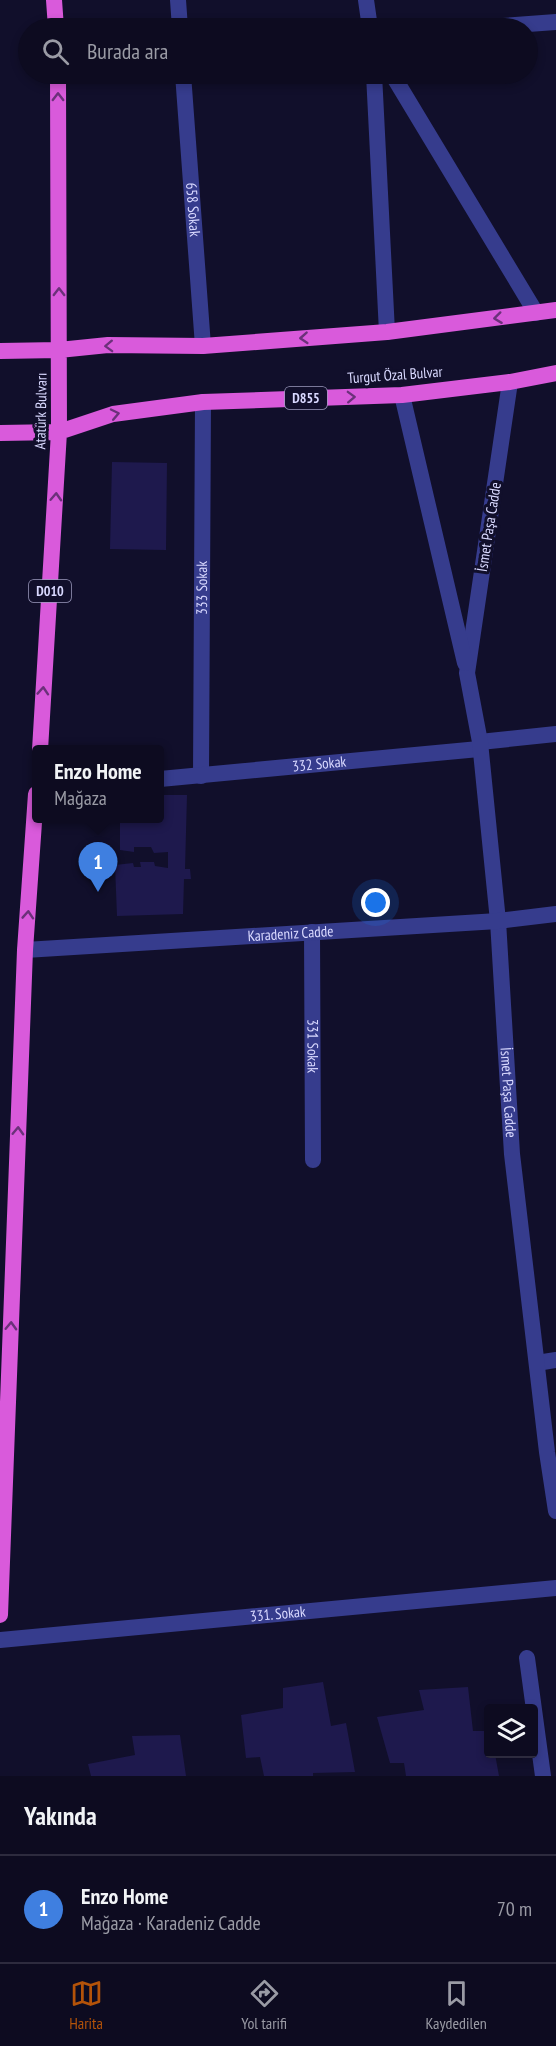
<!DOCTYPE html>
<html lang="tr">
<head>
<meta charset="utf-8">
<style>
	body { margin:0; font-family:"PT Sans Narrow",sans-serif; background:#1b192d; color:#f1f3f6 }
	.controls { position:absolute; right:18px; bottom:18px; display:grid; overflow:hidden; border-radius:6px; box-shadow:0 3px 9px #0003 }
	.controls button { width:54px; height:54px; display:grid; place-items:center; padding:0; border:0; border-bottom:2px solid #2d2b3e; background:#0d0b20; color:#f1f3f6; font:30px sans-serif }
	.you { position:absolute; left:376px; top:903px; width:21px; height:21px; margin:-15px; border:4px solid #fff; border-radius:50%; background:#1a73e8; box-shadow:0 0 0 9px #1a73e833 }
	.badge { display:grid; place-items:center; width:39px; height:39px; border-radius:50%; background:#b45309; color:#fff; font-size:20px; font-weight:700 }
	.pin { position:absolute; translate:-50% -50px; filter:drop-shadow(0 2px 3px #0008) }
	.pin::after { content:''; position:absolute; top:32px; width:21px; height:18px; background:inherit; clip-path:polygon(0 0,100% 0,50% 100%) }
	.popup { position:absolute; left:32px; top:745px; width:132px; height:78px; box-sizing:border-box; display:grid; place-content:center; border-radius:6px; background:#0d0b20; filter:drop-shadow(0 2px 4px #0005); font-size:20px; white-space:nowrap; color:#9a9ba5 }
	.popup b { font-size:22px; color:#f1f3f6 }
	.popup::after { content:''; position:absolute; left:50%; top:100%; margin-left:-12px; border:12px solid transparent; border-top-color:#0d0b20 }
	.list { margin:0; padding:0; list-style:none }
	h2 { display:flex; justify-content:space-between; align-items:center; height:78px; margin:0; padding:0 24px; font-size:26px }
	h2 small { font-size:20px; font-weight:400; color:#9a9ba5 }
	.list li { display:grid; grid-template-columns:39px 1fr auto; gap:18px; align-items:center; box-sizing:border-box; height:108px; padding:0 24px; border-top:2px solid #2d2b3e }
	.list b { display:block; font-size:22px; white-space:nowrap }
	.list p { margin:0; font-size:20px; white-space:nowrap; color:#9a9ba5 }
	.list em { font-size:20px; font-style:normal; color:#9a9ba5 }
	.icon { flex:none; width:33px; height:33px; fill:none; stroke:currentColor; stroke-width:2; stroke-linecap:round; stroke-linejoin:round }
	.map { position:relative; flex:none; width:556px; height:1776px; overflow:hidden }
	.search { position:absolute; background:#0d0b20; box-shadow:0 3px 9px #0003; left:18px; right:18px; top:18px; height:66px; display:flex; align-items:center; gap:15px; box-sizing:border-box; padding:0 21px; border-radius:33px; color:#9a9ba5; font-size:22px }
	.sheet { height:186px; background:#0d0b20 }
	nav { display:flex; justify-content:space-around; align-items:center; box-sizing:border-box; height:84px; border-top:2px solid #2d2b3e; background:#0d0b20; font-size:16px; color:#9a9ba5 }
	nav a { display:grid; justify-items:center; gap:3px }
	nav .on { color:#b45309 }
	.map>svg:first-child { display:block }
	.building { fill:#1e194d }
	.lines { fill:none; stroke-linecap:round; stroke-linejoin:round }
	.minor { stroke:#363c8d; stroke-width:16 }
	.tertiary { stroke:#363c8d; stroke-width:16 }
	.trunk { stroke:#d95adb; stroke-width:16 }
	.oneway { stroke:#6b317a }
	.labels { text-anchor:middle; stroke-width:6; stroke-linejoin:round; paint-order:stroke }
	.shield { fill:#110f2b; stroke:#9d9cbf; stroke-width:1.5 }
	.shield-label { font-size:14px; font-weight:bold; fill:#d9d9ff }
	.street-label { font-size:15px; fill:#d9d9ff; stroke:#110f2b }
</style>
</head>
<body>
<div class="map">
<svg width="556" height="1776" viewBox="0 0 556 1776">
	<rect width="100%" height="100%" fill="#110f2b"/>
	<path class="building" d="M112,462L167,463L166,550L110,549Z
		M160,795H187L185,869H190L191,879H184L183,914L117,916L115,865L133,863L134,867H141L140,862H154L155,866L168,868V852L154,853L151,847H134V852L120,850V818H160Z
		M323,1682L331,1726L346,1723L355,1772L313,1773V1776H264L260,1757L246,1758L241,1715L283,1708V1688Z
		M468,1687L473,1731H488V1754H495L499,1776H406L404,1763H390L377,1717L424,1710L419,1690Z
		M180,1735L186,1776H91L88,1764L135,1755L132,1736Z"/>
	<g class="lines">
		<g class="minor">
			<path d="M178,0L180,28"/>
			<path d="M475,28L556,22"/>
			<path id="s1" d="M183,74L203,346"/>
			<path d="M480,742L556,734"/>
			<path id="s2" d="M201,776L203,402"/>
			<path id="s3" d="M160,779L479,749"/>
			<path id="s4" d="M312,932L313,1160"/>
			<path d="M537,1363L556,1360"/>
			<path id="s5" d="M0,1640L556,1588"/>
			<path d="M527,1658L543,1776"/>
		</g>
		<g class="tertiary">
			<path d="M366,0L370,28"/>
			<path d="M374,74L387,332"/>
			<path d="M392,74L536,313"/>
			<path id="s6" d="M510,382L467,673L480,742L498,921L512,1154L547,1452L556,1511"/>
			<path d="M402,395L465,663"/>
			<path id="s7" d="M25,950L498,921L556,914"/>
		</g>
		<path class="trunk" d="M54,0L56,28
			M0,351L59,350L108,345L203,346L387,332L556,310
			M0,433L59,432L113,414L203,402L402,395L510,382L556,373
			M40,750L59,432L58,74
			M0,1615L25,950L36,794"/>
	</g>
	<defs><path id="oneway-chevron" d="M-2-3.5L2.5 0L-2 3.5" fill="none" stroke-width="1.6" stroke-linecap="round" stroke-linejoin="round" transform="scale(1.5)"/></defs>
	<g class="oneway">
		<use href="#oneway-chevron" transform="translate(58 97) rotate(-90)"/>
		<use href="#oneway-chevron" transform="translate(59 292) rotate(-90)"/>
		<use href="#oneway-chevron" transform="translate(498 318) rotate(173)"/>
		<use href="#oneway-chevron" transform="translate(304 338) rotate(176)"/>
		<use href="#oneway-chevron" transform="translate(109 346) rotate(178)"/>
		<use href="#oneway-chevron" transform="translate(351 397) rotate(-2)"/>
		<use href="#oneway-chevron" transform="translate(115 414) rotate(-12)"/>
		<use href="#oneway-chevron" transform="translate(56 497) rotate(-87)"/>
		<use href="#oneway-chevron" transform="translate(43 691) rotate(-86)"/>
		<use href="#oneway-chevron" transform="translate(28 915) rotate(-86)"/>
		<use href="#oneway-chevron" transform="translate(18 1131) rotate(-88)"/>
		<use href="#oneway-chevron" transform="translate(11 1326) rotate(-88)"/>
	</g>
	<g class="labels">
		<g class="shield">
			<rect x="285" y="387" width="42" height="22" rx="4.5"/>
			<rect x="29" y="580" width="42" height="22" rx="4.5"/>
		</g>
		<g class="shield-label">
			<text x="306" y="403">D855</text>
			<text x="50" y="596">D010</text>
		</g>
		<g class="street-label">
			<text dy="5" stroke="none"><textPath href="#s1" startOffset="136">658 Sokak</textPath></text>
			<text transform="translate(395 375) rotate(-4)" y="5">Turgut Özal Bulvar</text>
			<text transform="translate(41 411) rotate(-89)" y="5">Atatürk Bulvarı</text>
			<text transform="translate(489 527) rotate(-81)" y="5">İsmet Paşa Cadde</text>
			<text dy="5" stroke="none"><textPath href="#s2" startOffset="188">333 Sokak</textPath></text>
			<text dy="5" stroke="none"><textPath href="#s3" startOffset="160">332 Sokak</textPath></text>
			<text dy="5" stroke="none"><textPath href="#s7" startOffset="266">Karadeniz Cadde</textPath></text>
			<text dy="5" stroke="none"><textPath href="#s4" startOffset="114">331 Sokak</textPath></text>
			<text dy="5" stroke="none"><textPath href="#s6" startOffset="716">İsmet Paşa Cadde</textPath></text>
			<text dy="5" stroke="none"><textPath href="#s5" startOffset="279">331. Sokak</textPath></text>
		</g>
	</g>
</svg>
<div class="controls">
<button><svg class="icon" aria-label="layers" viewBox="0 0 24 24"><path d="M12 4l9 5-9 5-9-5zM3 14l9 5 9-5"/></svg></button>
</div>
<div class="you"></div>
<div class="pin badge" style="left:98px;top:892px;background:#3f7fe0">1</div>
<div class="popup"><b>Enzo Home</b>Mağaza</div>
<div class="search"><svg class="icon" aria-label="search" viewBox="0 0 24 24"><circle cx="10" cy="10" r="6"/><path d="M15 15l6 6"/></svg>Burada ara</div>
</div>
<section class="sheet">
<h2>Yakında<small></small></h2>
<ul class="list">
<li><span class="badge" style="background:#3f7fe0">1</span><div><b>Enzo Home</b><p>Mağaza · Karadeniz Cadde</p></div><em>70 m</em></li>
</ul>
</section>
<nav>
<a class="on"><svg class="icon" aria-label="map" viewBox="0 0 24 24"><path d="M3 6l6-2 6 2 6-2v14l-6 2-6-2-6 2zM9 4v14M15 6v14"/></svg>Harita</a>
<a><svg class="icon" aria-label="directions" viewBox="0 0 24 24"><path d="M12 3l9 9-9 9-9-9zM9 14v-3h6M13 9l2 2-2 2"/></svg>Yol tarifi</a>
<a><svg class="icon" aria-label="saved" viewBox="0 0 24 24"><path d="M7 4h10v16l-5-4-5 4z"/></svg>Kaydedilen</a>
</nav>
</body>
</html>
